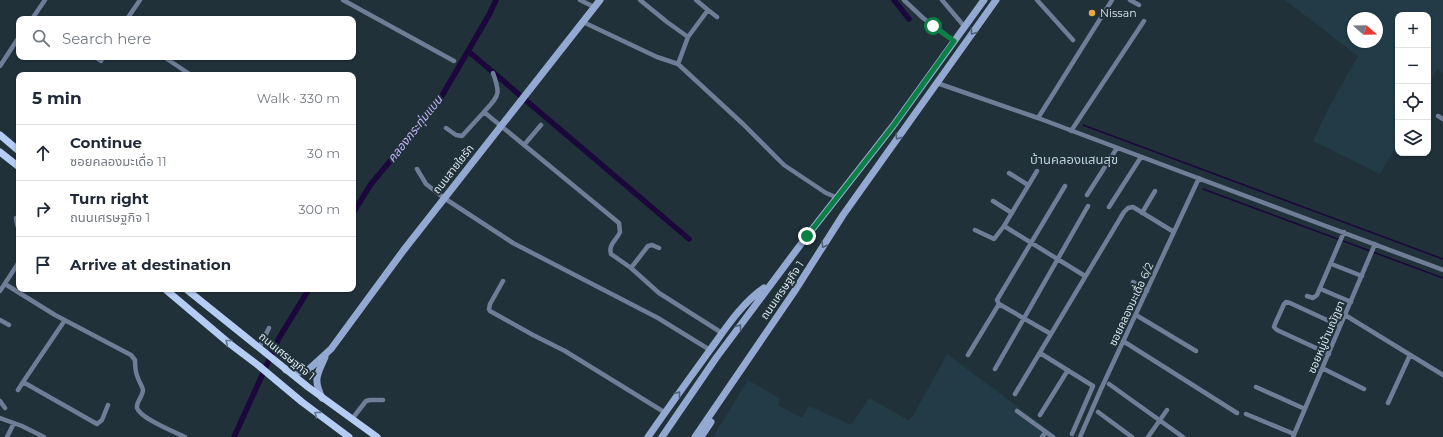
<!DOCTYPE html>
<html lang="en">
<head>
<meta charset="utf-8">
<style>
	body { margin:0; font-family:Montserrat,"Noto Sans Thai",sans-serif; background:#f6f6f7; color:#1f2937 }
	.controls { position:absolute; right:12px; top:12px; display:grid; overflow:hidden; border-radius:8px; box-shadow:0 1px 3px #0004 }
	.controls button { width:36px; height:36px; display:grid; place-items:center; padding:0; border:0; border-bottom:1px solid #e0e1e3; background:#fff; color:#1f2937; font:20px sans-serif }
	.compass { position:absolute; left:1347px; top:12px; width:36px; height:36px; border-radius:50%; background:#fff; box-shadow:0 1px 3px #0004; rotate:110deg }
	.stop { position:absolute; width:12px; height:12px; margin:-9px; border:3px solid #0b8043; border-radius:50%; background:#fff }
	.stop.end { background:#0b8043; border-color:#fff; box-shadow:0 1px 4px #0008 }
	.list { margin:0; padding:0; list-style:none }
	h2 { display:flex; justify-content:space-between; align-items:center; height:52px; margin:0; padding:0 16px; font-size:17px }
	h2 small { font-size:13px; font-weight:400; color:#747a83 }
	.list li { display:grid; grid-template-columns:26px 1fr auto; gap:12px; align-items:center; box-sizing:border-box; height:56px; padding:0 16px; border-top:1px solid #e0e1e3 }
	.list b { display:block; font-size:15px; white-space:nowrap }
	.list p { margin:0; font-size:13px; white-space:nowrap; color:#747a83 }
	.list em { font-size:13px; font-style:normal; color:#747a83 }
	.icon { flex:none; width:22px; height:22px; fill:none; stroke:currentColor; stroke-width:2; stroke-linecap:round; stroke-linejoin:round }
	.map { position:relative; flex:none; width:1443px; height:437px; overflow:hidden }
	.search { position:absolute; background:#fff; box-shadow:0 1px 3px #0004; left:16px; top:16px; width:340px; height:44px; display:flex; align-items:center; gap:10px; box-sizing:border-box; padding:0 14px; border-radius:8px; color:#747a83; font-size:15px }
	.panel { position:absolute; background:#fff; box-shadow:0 1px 3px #0004; left:16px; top:72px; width:340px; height:220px; border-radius:8px }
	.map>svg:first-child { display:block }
	.built { fill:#223b47; fill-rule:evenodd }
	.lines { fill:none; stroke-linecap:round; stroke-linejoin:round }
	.stream { stroke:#1c073c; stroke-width:1.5 }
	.canal { stroke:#1c073c; stroke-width:5.5 }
	.street { stroke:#6f7d96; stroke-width:4.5 }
	.secondary { stroke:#94a9d2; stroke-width:7 }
	.primary { stroke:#b5ccf5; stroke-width:7 }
	.oneway { stroke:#4e6177 }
	.oneway2 { stroke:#63778e }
	.route { stroke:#0b8043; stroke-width:5 }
	.poi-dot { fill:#f0a73e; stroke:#20313a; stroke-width:1.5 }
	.labels { text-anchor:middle; stroke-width:4; stroke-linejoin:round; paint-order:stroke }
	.poi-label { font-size:11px; fill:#dce6ec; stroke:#20313a; text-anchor:start }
	.street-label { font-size:11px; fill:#dce6ec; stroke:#20313a }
	.water-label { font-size:12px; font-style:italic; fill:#c2b2f8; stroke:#20313a }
	.quarter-label { font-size:13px; fill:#bbd1dc; stroke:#20313a }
</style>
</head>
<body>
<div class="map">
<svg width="1443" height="437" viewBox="0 0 1443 437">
	<rect width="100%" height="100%" fill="#20313a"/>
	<path class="built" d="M1285,0H1443V73L1437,69L1428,87V15H1398V143L1380,174L1313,141L1329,107L1358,56ZM1353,18H1377V42H1353Z
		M947,354L1058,437H713L748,380L780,399L778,405L802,418L809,406L851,425L869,398L908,420L913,416Z"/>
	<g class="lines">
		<path class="stream" d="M1083,125L1443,259
			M1203,189L1443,278"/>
		<path class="canal" d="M894,0L909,19
			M468,51L689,239
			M353,213L371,184L436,106L489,15L496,0
			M234,437L279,338L309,289"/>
		<path class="street" d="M343,0L454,61
			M580,0L594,7
			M640,0L667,22L688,37
			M696,0L708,10
			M904,0L923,18L954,41
			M942,0L964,26
			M1037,0L1073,40
			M1130,0L1139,5
			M32,19L45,0
			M127,19L140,0
			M583,22L657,57L678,64L743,124L784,165L826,193L838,198
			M95,57L101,61L103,57
			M164,57L191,75
			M678,64L688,37L708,10L717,17
			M0,66L19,37
			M937,83L1038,118L1443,270
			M484,112C499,95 501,95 493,73
			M1438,116L1443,119
			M1038,118L1112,0
			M446,128L456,135L462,136L484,112L619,223L620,232C617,240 608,244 611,254L631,268L659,293L722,333
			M1071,131L1144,21
			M524,145L541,125
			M417,169L426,184L444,198L513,243L658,318L710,350
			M1037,171L1004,226L1085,276
			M1009,173L1028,185
			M1087,195L1117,148
			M993,201L1012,213
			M1109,207L1141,157
			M1142,213L1155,191
			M16,218L17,224L19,230
			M975,230L994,239L1004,226
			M1334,265L1362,276
			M631,268L648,246L652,245L659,248
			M503,281L490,304L489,309L490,311L533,335L565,351L664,412
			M1133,282L1147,291
			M5,284L55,315L131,355L135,360C135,366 135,372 138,378C139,382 142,385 143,390C143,396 136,402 137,408C141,419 175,432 185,437
			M1323,290L1351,302
			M0,291L19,262
			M1307,296L1313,298L1317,295L1344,232
			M1136,315L1196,351
			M1345,315L1443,375
			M0,320L9,325
			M65,320L23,382L97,424L102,420L108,405
			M1051,334L999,304L997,300L1065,186
			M1123,341L1237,413
			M259,348L269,328
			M1040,353L1093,386L1072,434
			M1329,354L1277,330L1274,327L1275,324L1284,304L1286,302L1290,303L1340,326
			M968,355L999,304
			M1322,368L1364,389
			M995,369L1088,206
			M1109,384L1183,437
			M1256,387L1305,409
			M18,390L23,382
			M1015,394L1124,212L1128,208L1133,207L1174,232
			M0,401L5,408
			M1388,403L1410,355
			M1017,411L1053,437
			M1098,412L1132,437
			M1246,414L1294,434
			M1040,415L1068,370
			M0,418L22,426L44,437
			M352,419L366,401L370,400H383
			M7,437L14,423
			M1042,437L1046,432
			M1080,437L1101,389L1199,178
			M1148,437L1167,410
			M1293,437L1375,244"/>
		<path class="secondary" d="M286,370L300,372L308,370L331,349L403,251L600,0
			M322,398C313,379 317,375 325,357
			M648,437C668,408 689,379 710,350C726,328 742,303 764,288
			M662,437L716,358L807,236L893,126L984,0
			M695,437L794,292L843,215L996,0
			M701,437L711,422"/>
		<path class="primary" d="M0,135L19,151
			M0,152L19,167
			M165,289L230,344L259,366L302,402L349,437
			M186,289L308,387L377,437"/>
	</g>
	<defs><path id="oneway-chevron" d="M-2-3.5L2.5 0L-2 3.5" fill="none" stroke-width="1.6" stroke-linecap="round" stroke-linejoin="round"/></defs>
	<g class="oneway">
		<use href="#oneway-chevron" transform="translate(973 32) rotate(126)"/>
		<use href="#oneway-chevron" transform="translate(898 137) rotate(125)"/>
		<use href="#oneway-chevron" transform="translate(824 245) rotate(121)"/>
		<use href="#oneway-chevron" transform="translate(739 327) rotate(-53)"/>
		<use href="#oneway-chevron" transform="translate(678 394) rotate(-53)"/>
	</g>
	<g class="oneway2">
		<use href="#oneway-chevron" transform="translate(228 342) rotate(-141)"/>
		<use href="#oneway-chevron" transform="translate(317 414) rotate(-143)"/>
	</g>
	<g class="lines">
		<path class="route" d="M807,236L893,126L954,41L933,26"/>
	</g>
	<circle class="poi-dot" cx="1092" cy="13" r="4"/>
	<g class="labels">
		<g class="poi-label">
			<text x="1100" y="17">Nissan</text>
		</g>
		<g class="street-label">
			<text transform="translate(453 169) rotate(-52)" y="4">ถนนสายใยรัก</text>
			<text transform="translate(782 290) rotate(-56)" y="4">ถนนเศรษฐกิจ 1</text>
			<text transform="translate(1131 304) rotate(-65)" y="4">ซอยคลองมะเดื่อ 6/2</text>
			<text transform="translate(1326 337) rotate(-67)" y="4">ซอยหมู่บ้านณัฏยา</text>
			<text transform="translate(287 356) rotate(39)" y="4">ถนนเศรษฐกิจ 1</text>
		</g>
		<g class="water-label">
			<text transform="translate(415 129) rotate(-52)" y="4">คลองกระทุ่มแบน</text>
		</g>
		<g class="quarter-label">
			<text x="1074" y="164">บ้านคลองแสนสุข</text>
		</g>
	</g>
</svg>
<div class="controls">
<button>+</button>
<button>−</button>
<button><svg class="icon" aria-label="locate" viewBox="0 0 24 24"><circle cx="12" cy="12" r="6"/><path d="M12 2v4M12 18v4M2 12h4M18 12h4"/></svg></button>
<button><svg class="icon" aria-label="layers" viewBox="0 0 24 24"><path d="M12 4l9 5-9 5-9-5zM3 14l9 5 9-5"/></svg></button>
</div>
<svg class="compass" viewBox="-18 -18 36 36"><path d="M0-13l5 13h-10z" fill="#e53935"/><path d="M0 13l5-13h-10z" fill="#747a83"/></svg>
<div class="stop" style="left:933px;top:26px"></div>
<div class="stop end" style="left:807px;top:236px"></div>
<div class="search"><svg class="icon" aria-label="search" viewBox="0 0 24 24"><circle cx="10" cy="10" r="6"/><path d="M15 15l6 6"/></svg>Search here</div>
<section class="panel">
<h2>5 min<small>Walk · 330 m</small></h2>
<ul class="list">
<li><svg class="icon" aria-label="ahead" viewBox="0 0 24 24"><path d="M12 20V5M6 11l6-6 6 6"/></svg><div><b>Continue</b><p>ซอยคลองมะเดื่อ 11</p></div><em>30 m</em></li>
<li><svg class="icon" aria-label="right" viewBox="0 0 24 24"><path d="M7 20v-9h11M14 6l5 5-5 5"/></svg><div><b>Turn right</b><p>ถนนเศรษฐกิจ 1</p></div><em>300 m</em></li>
<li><svg class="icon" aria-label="arrive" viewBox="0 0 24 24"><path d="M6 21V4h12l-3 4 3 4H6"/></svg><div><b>Arrive at destination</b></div></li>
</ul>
</section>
</div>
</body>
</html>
